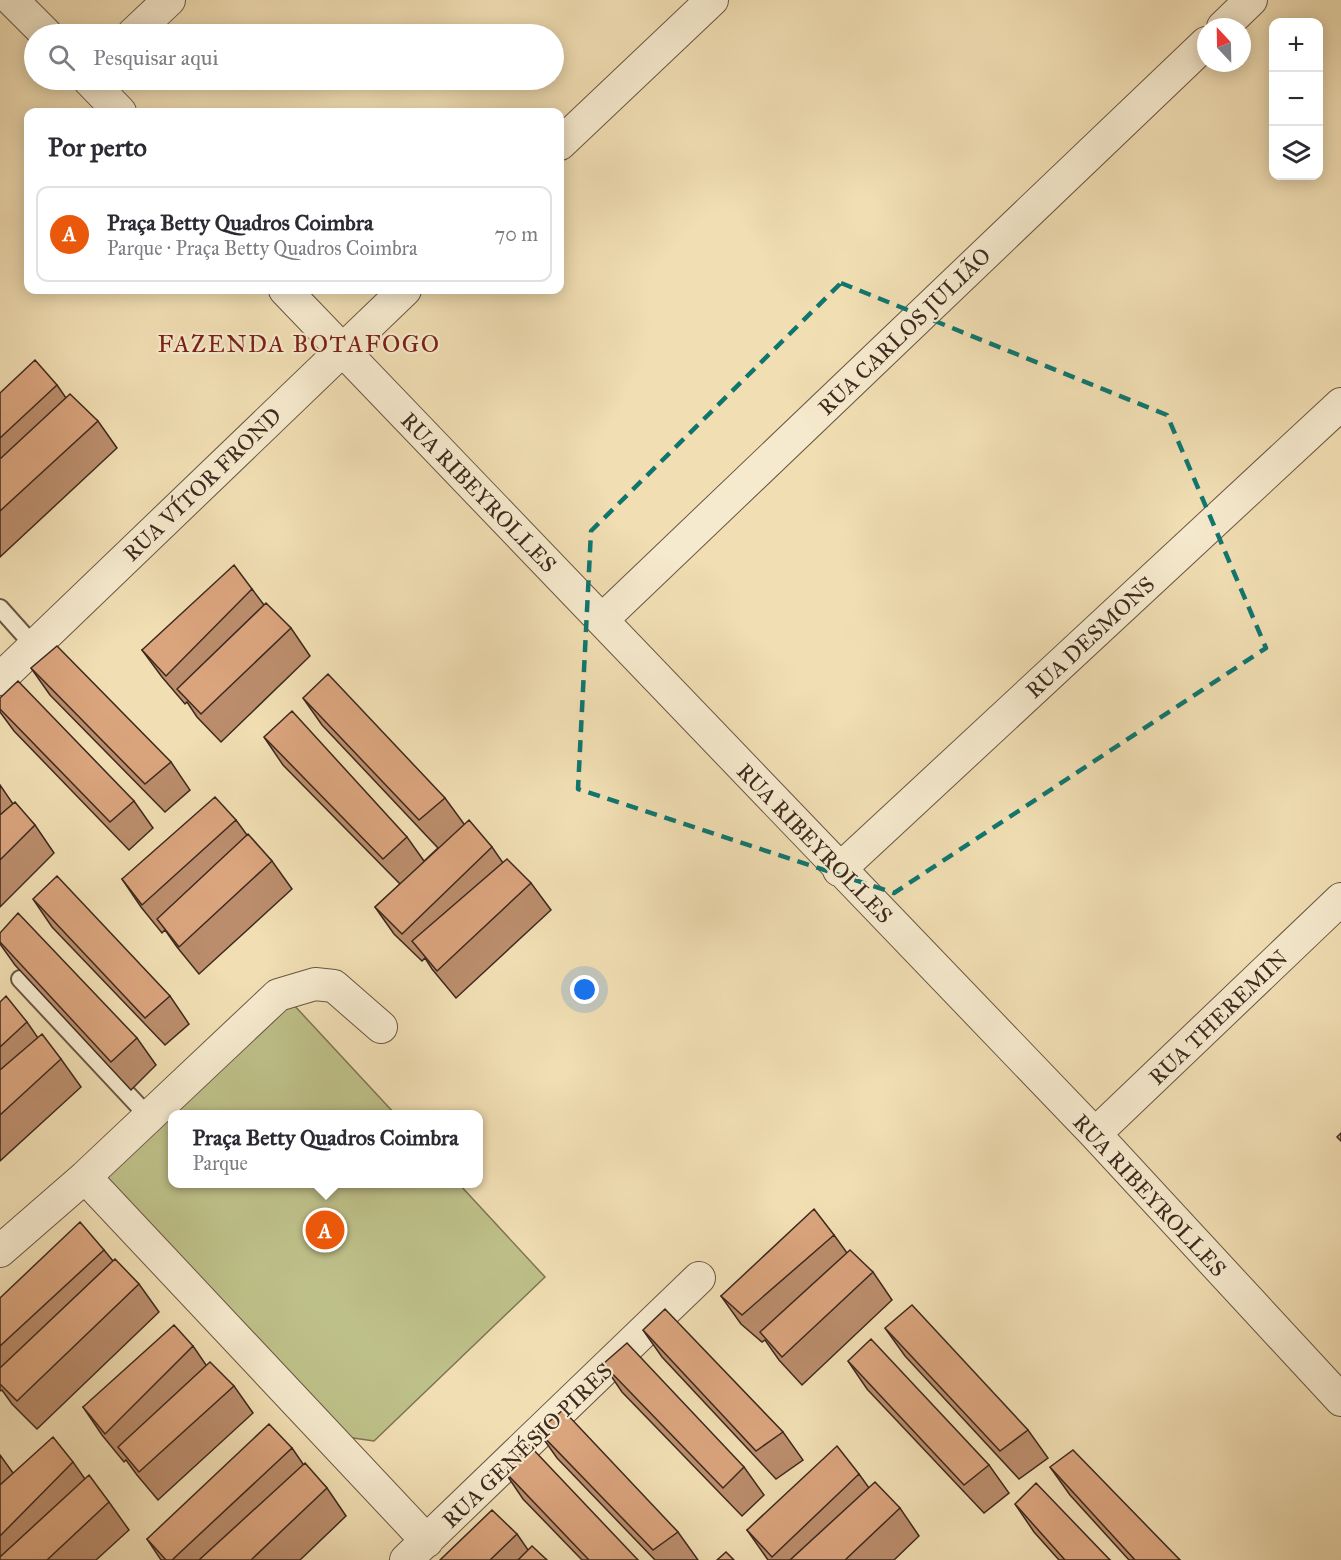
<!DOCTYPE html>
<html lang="pt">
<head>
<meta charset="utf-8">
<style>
	body { margin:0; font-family:"IM FELL Great Primer",serif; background:#f7f7f7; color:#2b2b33 }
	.controls { position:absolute; right:18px; top:18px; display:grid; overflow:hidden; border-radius:12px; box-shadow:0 3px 15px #0003 }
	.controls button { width:54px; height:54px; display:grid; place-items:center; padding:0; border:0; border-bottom:2px solid #e1e1e2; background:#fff; color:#2b2b33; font:30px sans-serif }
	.compass { position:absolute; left:1197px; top:18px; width:54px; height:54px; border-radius:50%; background:#fff; box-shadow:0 3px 15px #0003; rotate:338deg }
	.you { position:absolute; left:585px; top:990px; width:21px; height:21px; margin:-15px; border:4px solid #fff; border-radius:50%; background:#1a73e8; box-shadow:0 0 0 9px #1a73e833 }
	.badge { display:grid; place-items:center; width:39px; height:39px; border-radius:50%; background:#ea580c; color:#fff; font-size:20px; font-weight:700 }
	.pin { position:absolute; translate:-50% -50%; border:3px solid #fff; box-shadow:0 2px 6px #0006 }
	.popup { position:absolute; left:168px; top:1110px; width:315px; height:78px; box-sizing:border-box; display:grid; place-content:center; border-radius:12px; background:#fff; filter:drop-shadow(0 2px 4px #0005); font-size:20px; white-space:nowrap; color:#7c7c81 }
	.popup b { font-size:22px; color:#2b2b33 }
	.popup::after { content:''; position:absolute; left:50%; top:100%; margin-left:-12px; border:12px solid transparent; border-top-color:#fff }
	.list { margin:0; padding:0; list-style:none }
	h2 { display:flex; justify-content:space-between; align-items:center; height:78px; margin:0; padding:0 24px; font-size:26px }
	h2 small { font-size:20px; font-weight:400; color:#7c7c81 }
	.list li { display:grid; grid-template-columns:39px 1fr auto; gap:18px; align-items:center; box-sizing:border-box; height:96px; margin:0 12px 12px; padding:0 12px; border:2px solid #e1e1e2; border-radius:12px }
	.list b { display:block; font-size:22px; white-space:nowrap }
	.list p { margin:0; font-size:20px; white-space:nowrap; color:#7c7c81 }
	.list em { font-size:20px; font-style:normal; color:#7c7c81 }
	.icon { flex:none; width:33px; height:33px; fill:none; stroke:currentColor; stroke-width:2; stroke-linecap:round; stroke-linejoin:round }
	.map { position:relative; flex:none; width:1341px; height:1560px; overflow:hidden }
	.search { position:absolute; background:#fff; box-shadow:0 3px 15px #0003; left:24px; top:24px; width:540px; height:66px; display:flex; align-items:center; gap:15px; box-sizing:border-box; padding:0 21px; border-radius:33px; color:#7c7c81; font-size:22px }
	.panel { position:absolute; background:#fff; box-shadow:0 3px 15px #0003; left:24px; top:108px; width:540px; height:186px; border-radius:12px }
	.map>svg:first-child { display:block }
	.green { fill:#bec089; stroke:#7e7454; stroke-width:1.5 }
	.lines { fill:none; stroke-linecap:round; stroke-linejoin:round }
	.service-casing { stroke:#6a5643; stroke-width:20 }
	.minor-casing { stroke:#6a5643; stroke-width:34 }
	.service { stroke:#f6eace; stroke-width:16 }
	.minor { stroke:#f6eace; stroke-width:32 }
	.wall { fill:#bb8d6c; stroke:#3d291e; stroke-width:1.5 }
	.building { fill:#daa47d; stroke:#3d291e; stroke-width:1.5 }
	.marked { fill:none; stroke:#0f766e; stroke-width:4.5; stroke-dasharray:12 8; stroke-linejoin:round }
	.labels { text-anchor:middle; stroke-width:4.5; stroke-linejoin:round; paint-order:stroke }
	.street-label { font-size:22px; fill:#3d291e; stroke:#f6eace }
	.neighbourhood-label { font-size:24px; letter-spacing:1.5px; fill:#7a1f14; stroke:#f6eace }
</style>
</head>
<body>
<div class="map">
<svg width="1341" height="1560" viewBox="0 0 1341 1560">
	<rect width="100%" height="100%" fill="#f1deb3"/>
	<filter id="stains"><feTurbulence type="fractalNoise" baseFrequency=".00333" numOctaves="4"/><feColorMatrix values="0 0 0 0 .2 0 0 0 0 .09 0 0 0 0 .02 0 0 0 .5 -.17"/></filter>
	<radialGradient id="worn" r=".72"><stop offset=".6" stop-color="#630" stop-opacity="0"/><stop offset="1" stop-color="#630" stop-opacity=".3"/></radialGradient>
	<path class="green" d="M292,1003L395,1114H172V1184H459L545,1277L374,1441L346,1437L103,1184L111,1162Z"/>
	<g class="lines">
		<g class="service-casing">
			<path id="service" d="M0,608L34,646
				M20,979L149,1117"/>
		</g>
		<g class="minor-casing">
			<path id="minor" d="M12,0L46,34
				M1223,27L1251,0
				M133,34L169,0
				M89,80L120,112
				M560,144L712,0
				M285,290L1095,1134L1341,1400
				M603,619L1206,43
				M0,679L405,290
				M839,870L1341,404
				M1095,1134L1341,899
				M85,1177L427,1541
				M0,1251L85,1177L278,995L315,984L334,986L381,1027
				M406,1560L699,1278"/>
		</g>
		<use href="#service" class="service"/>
		<use href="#minor" class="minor"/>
	</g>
	<path class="wall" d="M57,385L66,398L98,421L117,448L0,557V393Z
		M252,589L264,605L291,628L310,656L221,742L197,717L187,702L185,704L162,677L142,650Z
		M31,668L171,762L190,790L165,812L50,695Z
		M0,698L134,801L153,828L129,850L14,731L0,712Z
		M303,698L445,798L464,824L492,847L503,863L531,883L551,910L456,998L432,969L425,958L422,961L394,934L375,907L400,884L283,765L264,737L407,837L424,861L438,848L322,725Z
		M0,785L13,804L35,825L54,853L0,907Z
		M236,820L247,835L272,861L292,889L199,974L177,947L165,930L162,933L141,907L122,879Z
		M33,899L170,996L189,1024L165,1045L52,927Z
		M0,933L137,1038L156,1065L131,1090L15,965L0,944Z
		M0,1002L27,1022L38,1038L61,1059L81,1087L0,1161Z
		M834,1235L847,1253L873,1272L892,1300L802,1385L779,1360L765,1340L762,1342L741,1324L721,1296Z
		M104,1250L113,1261L139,1284L159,1312L37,1429L12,1404L2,1390L0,1391V1298Z
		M885,1328L1028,1430L1048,1458L1019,1479L905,1356Z
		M643,1330L783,1432L803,1460L776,1479L662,1357Z
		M193,1346L206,1365L234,1386L253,1413L158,1500L137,1475L126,1460L124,1462L102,1435L83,1407Z
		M848,1361L989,1465L1009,1493L984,1513L867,1389Z
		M603,1364L744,1467L764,1495L742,1516L622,1392Z
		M538,1431L678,1532L698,1560H655L557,1458Z
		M292,1448L303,1464L327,1488L346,1516L300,1560H161L147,1539Z
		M0,1455L13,1473L73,1462L85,1479L109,1502L129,1530L96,1560H0Z
		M1050,1467L1180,1560H1129L1070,1495Z
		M504,1471L638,1560H582L523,1499Z
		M859,1474L869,1488L900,1508L919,1536L894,1560H768L747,1530Z
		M1015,1504L1110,1560H1059L1034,1532Z
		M517,1534L528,1550L547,1560H440Z"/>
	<path class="building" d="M35,360L57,385L0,438V393Z
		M70,394L98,421L0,511V459Z
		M234,565L252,589L166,676L142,650Z
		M266,603L291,628L201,714L177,689Z
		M57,646L171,762L145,784L31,668Z
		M328,674L445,798L419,820L303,698Z
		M18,681L134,801L110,822L0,709V698Z
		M292,711L407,837L383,859L264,737Z
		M215,797L236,820L142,905L122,879Z
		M15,802L35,825L0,860V815Z
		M469,820L492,847L402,934L375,907Z
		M248,834L272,861L179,947L157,919Z
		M507,859L531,883L437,971L412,941Z
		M57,876L170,996L145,1018L33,899Z
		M18,913L137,1038L111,1062L0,942V933Z
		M6,996L27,1022L0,1047V1002Z
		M42,1034L61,1059L0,1115V1070Z
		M1341,1133V1141L1337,1137Z
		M814,1209L834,1235L742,1315L721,1296Z
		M80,1222L104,1250L0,1346V1298Z
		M850,1250L873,1272L782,1357L760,1332Z
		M115,1259L139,1284L17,1401L0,1384V1368Z
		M912,1305L1028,1430L1000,1451L885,1328Z
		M665,1309L783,1432L756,1451L643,1330Z
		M174,1325L193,1346L105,1434L83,1407Z
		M871,1339L989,1465L964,1485L848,1361Z
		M627,1343L744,1467L723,1488L603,1364Z
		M210,1362L234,1386L139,1472L118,1447Z
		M563,1410L678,1532L653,1550L538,1431Z
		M269,1424L292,1448L172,1560H166L147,1539Z
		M53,1437L73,1462L0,1536V1485Z
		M529,1445L638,1560H589L504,1471Z
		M837,1446L859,1474L772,1557L747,1530Z
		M1073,1450L1180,1560H1135L1050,1467Z
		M305,1463L327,1488L251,1560H199Z
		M89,1475L109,1502L47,1560H0V1557Z
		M875,1482L900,1508L845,1560H790Z
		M1036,1483L1110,1560H1065L1015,1504Z
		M492,1510L517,1534L490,1560H440Z
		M532,1546L547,1560H518Z
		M726,1552L734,1560H717Z"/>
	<path class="marked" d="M841,283L1167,415L1266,648L894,893L578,789L591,531Z"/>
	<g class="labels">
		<g class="street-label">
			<text transform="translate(904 331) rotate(-44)" y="8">RUA CARLOS JULIÃO</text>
			<text transform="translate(202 484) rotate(-44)" y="8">RUA VÍTOR FROND</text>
			<text transform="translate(479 492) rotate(46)" y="8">RUA RIBEYROLLES</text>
			<text transform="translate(1090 637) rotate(-43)" y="8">RUA DESMONS</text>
			<text transform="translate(815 843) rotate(46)" y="8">RUA RIBEYROLLES</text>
			<text transform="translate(1218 1017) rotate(-44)" y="8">RUA THEREMIN</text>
			<text transform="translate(1150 1195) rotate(47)" y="8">RUA RIBEYROLLES</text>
			<text transform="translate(527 1445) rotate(-44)" y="8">RUA GENÉSIO PIRES</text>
		</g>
		<g class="neighbourhood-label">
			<text x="299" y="352">FAZENDA BOTAFOGO</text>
		</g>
	</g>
	<rect width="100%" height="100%" filter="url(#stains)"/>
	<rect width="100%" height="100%" fill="url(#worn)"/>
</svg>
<div class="controls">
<button>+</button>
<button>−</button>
<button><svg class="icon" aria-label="layers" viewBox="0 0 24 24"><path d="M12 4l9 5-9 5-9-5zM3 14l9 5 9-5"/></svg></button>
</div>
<svg class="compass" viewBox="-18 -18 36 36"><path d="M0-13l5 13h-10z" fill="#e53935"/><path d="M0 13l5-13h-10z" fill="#7c7c81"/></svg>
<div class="you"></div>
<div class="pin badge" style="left:325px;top:1230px">A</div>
<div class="popup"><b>Praça Betty Quadros Coimbra</b>Parque</div>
<div class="search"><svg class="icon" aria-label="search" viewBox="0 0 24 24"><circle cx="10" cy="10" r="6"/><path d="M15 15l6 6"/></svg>Pesquisar aqui</div>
<section class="panel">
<h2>Por perto<small></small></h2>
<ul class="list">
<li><span class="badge">A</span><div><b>Praça Betty Quadros Coimbra</b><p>Parque · Praça Betty Quadros Coimbra</p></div><em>70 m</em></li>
</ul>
</section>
</div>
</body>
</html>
